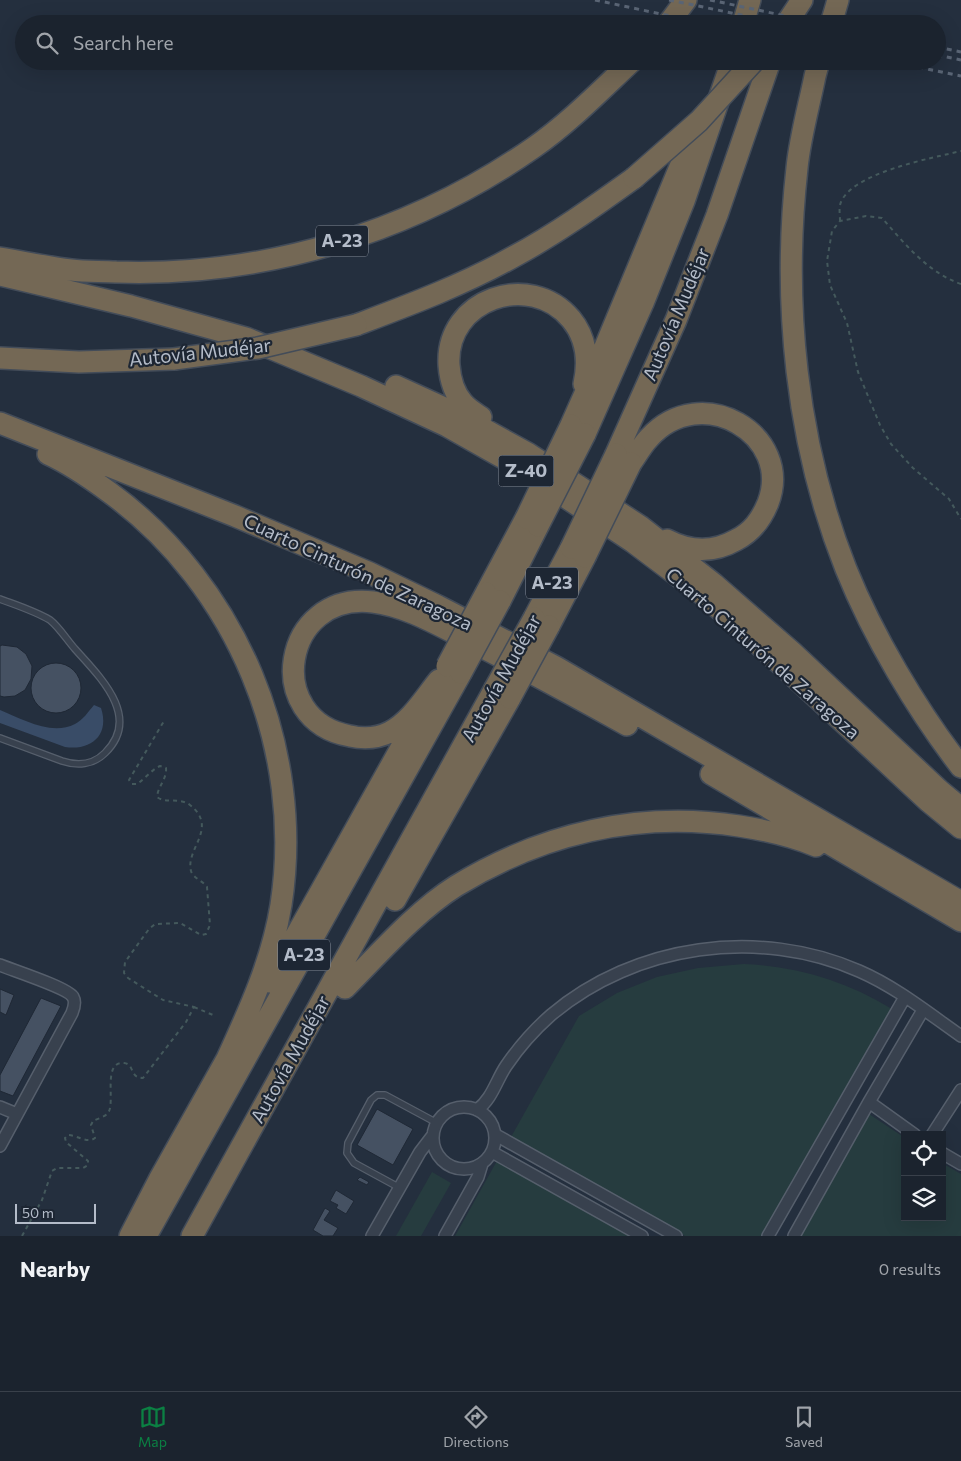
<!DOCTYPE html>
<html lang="en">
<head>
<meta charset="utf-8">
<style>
	body { margin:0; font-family:Commissioner,sans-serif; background:#242b36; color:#f1f3f6 }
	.controls { position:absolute; right:15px; bottom:15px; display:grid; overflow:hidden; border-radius:0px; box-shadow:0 5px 20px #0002 }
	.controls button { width:45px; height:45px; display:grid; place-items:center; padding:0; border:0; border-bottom:1px solid #39404a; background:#1b232e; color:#f1f3f6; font:25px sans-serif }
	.scale { position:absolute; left:15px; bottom:12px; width:81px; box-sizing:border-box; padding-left:5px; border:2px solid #b4bcc9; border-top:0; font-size:14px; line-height:18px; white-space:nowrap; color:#b4bcc9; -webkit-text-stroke:4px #1d2633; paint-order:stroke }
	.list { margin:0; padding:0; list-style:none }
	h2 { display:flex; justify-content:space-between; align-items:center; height:65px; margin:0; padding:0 20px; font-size:21px }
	h2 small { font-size:16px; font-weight:400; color:#a0a4aa }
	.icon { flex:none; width:28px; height:28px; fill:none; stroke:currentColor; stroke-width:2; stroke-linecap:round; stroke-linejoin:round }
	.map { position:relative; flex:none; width:961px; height:1236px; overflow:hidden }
	.search { position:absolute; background:#1b232e; box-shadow:0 5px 20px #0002; left:15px; right:15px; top:15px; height:55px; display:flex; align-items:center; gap:12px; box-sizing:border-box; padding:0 18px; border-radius:28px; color:#a0a4aa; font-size:19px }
	.sheet { height:155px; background:#1b232e }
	nav { display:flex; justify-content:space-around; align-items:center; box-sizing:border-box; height:70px; border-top:1px solid #39404a; background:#1b232e; font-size:14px; color:#a0a4aa }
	nav a { display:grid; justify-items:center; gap:2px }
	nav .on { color:#0b8043 }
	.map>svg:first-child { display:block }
	.green { fill:#263c3f }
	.water { fill:#394c67 }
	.building { fill:#455162; stroke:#1f2835 }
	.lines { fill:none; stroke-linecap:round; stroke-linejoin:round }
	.lane-casing { stroke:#565f6c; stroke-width:8 }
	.street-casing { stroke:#565f6c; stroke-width:14 }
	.highway-casing { stroke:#434c59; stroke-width:24 }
	.path { stroke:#44595c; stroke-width:2; stroke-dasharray:4 4; stroke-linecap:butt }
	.lane { stroke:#38414e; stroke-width:5.5 }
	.street { stroke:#38414e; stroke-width:11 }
	.highway { stroke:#746855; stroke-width:21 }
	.rail { stroke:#5a6575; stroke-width:3; stroke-dasharray:5 5; stroke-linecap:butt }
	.highway-bridge-casing { stroke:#434c59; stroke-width:24; stroke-linecap:butt }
	.highway-bridge { stroke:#746855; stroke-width:21 }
	.labels { text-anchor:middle; stroke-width:4.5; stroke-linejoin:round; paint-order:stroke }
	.shield { fill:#1d2633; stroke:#878f9c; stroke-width:1 }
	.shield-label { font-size:18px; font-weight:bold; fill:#b4bcc9 }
	.street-label { font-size:19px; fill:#b4bcc9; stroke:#1d2633 }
</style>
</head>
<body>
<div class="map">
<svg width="961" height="1236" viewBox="0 0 961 1236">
	<rect width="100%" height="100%" fill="#242f3e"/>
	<path class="green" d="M744,964C797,966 846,981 892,1009L763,1236H685L511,1137L579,1016L617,993L657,977L698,968Z
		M869,1114L905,1138V1217H942V1163L961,1174V1236H800Z
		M498,1159L633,1236H455Z
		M432,1172L451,1183L421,1236H396Z"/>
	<path class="water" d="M94,705L101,708C110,735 91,751 65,747L0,723V710C22,719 51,736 75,724C83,720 88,712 94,705Z"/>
	<path class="building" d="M2,645L17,647L26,654L32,666L31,679L25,690L15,696L4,697L0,696V646Z
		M31 688a25 25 0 1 1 50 0a25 25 0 1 1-50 0Z
		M0,989L14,995L6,1015L0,1012Z
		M41,998L61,1006L13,1096L0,1091V1075Z
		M377,1109L413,1129L393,1165L357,1145Z
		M360,1177L369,1182L367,1185L357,1180Z
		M336,1190L354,1201L346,1214L336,1208L338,1205L330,1201Z
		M325,1208L330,1211L324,1220L338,1228L333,1236H323L313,1230Z"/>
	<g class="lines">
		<g class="lane-casing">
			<path id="lane" d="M0,599C16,605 35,611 50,620C59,627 67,640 75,649C100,677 142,717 105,753C93,765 77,766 62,761L0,738
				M400,1188L354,1163L347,1153L348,1143L371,1100L377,1095H385L437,1123"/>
		</g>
		<g class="street-casing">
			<path id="street" d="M0,965C12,970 68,988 73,997C76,1002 74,1008 72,1013L0,1146
				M869,1102L915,1135
				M433 1138a31 31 0 1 1 62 0a31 31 0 1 1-62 0Z
				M0,1107L17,1114
				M477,1110C492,1099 496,1081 506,1066C519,1047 534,1030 551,1015C635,944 759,927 859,971C896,987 928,1013 961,1036
				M496,1135L676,1236
				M932,1135L961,1090
				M492,1152L642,1236
				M942,1153L961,1164
				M372,1236L420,1152L433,1135
				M445,1236L478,1177L482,1164
				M768,1236L905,997
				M794,1236L869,1102L923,1010"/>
		</g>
		<g class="highway-casing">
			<path id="highway" d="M668,24L686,0
				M743,24L750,0
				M786,24L802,0
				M831,24L838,0
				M819,61L815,76C809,106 800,137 797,168C782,302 796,443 846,569C873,636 917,710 961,767
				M0,258C24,262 47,267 71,270C86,272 101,271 116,272C264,277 411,233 533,148C569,123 600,91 632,61
				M0,275L131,306L246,338L361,386L447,426L523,469L633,542L706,597L785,668L928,801L961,828
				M356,325C409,305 463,285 513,257C556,234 595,206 634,178
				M0,358L79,362L174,359
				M396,386L453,412L529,454L640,526L714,584L792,652L939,790L961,808
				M481,417C475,413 468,409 463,403C454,393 450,378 449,365C445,299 530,270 571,319C586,337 589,361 584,384
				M0,423L235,516L370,573L438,606L556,667L961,902
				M571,425L595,371L687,150
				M585,434L643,303L684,201L732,61
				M48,454C70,464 90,478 109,492C237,585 305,749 281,905C272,961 249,1011 226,1061
				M616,454L676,320L717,215L770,61
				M631,463C637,455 642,445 649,438C701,380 794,435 768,503C761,520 752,532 736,540C713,553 690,552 667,540
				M486,593L526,518
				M500,601L538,526
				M534,618L571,548
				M549,626L585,557
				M439,680C425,697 411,721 390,732C378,738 363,739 350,736C262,720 282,591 373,602C407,606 440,626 470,641C523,668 575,696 627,725
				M711,774L961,921
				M395,900L510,698
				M270,982L420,714
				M345,988C379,954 415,912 456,886C543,833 639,811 739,826C765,830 792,836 816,846
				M130,1236L159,1180L232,1050
				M146,1236L461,673
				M192,1236L494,690"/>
		</g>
		<path class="path" d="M840,221C840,216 839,210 840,205C848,173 933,158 961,151
			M961,284C927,272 905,244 882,218L866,216L840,221L832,231L827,261L830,285L847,323L858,372L880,425L891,444L913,468L949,499L961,519
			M194,1007L213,1015
			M22,1236L42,1200L52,1171L57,1168H83L88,1165V1161L66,1142L65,1138L68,1135C77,1135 87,1144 95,1138L91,1125L93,1121C97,1119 104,1117 107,1114C117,1106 101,1061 124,1063C135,1064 129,1078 143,1078L186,1022L194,1007L163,1000L128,978L124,973L125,962L149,929L155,924L180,923L201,935L206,934L210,925L207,887C203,881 193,878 191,871C185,849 219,828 190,805C180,797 166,804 157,797C158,786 167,779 166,768L160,766C151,770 145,779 137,784H132L129,780L164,721"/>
		<use href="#lane" class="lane"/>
		<use href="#street" class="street"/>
		<use href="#highway" class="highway"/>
		<path class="rail" d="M595,0L708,24
			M669,0L785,24
			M710,0L824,24
			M937,47L961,52
			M937,55L961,60
			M889,61L961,76"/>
		<g class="highway-bridge-casing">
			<path id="highway-bridge" d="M634,178L699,121L754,61
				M174,359L258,348L356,325
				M526,518L571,425
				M538,526L585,434
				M571,548L616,454
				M585,557L631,463
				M447,666L486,593
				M461,673L500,601
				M494,690L534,618
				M510,698L549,626"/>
		</g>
		<use href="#highway-bridge" class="highway-bridge"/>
	</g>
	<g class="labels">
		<g class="shield">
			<rect x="316" y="225.5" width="52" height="31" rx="4"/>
			<rect x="498.5" y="455.5" width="55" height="31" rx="4"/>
			<rect x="526" y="567.5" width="52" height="31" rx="4"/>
			<rect x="278" y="939.5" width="52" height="31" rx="4"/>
		</g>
		<g class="shield-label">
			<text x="342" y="247">A-23</text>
			<text x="526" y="477">Z-40</text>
			<text x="552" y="589">A-23</text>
			<text x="304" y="961">A-23</text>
		</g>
		<g class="street-label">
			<text transform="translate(676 314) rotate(-67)" y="7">Autovía Mudéjar</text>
			<text transform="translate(200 352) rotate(-6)" y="7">Autovía Mudéjar</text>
			<text transform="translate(358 572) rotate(25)" y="7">Cuarto Cinturón de Zaragoza</text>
			<text transform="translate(763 653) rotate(41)" y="7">Cuarto Cinturón de Zaragoza</text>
			<text transform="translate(501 678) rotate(-61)" y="7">Autovía Mudéjar</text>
			<text transform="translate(290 1059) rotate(-61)" y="7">Autovía Mudéjar</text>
		</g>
	</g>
</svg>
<div class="controls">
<button><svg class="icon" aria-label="locate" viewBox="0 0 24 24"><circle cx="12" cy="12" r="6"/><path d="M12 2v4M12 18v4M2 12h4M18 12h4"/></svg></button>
<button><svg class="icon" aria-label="layers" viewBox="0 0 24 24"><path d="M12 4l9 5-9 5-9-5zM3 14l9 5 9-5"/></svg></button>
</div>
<div class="scale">50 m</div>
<div class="search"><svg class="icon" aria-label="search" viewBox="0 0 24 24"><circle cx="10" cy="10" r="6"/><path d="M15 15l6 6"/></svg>Search here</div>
</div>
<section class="sheet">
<h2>Nearby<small>0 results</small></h2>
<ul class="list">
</ul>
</section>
<nav>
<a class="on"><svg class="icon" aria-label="map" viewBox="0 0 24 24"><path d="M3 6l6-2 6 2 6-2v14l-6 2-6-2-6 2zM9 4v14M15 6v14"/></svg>Map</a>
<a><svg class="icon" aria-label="directions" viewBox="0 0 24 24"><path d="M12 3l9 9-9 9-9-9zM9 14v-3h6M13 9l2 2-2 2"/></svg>Directions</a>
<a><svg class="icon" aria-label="saved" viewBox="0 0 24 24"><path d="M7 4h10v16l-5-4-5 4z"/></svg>Saved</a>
</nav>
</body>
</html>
